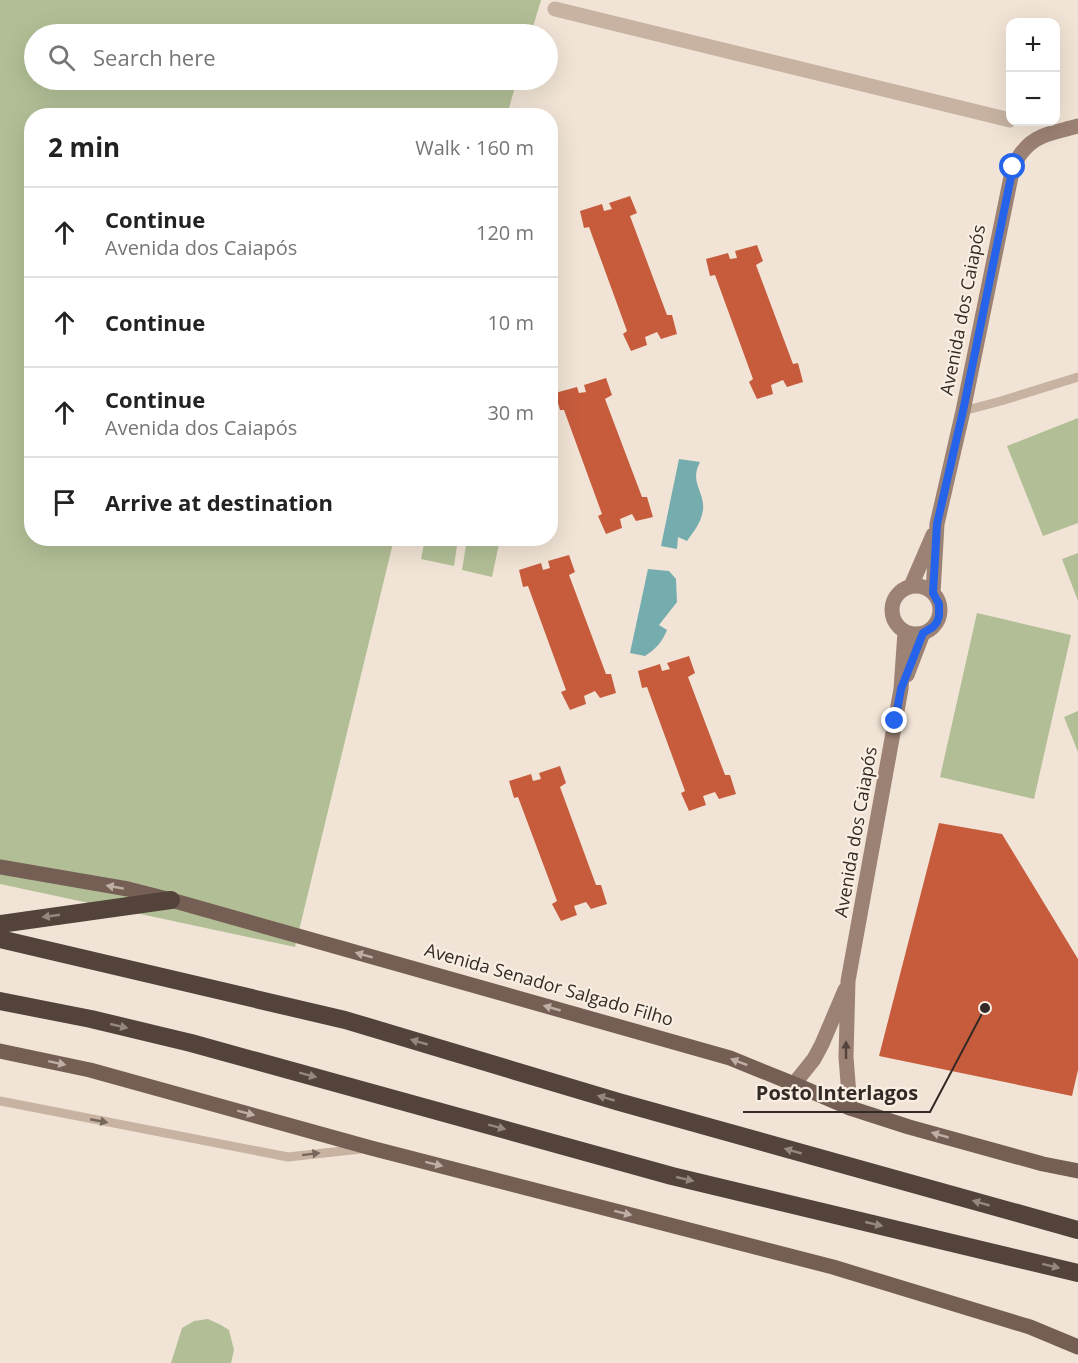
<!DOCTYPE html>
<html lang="en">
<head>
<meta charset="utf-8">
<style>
	body { margin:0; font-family:"Open Sans",sans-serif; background:#f2f2f2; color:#222 }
	.controls { position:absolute; right:18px; top:18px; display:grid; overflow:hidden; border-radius:12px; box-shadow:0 6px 24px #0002 }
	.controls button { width:54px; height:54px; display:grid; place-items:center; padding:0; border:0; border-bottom:2px solid #e0e0e0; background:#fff; color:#222; font:30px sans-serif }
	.stop { position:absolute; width:18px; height:18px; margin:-14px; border:4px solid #2563eb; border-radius:50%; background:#fff }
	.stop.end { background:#2563eb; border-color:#fff; box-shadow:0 2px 6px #0008 }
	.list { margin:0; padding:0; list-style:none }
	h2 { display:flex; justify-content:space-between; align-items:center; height:78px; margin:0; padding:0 24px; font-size:26px }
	h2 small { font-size:20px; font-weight:400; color:#767676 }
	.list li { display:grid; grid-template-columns:39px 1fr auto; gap:18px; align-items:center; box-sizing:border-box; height:90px; padding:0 24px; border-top:2px solid #e0e0e0 }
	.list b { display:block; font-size:22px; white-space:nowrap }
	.list p { margin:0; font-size:20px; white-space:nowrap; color:#767676 }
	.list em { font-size:20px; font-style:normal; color:#767676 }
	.icon { flex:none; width:33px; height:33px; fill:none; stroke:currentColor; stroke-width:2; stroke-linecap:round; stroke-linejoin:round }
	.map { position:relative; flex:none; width:1078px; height:1363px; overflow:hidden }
	.search { position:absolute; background:#fff; box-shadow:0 6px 24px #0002; left:24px; top:24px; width:534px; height:66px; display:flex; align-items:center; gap:15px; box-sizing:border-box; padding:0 21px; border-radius:33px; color:#767676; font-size:22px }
	.panel { position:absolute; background:#fff; box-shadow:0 6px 24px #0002; left:24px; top:108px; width:534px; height:438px; border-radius:24px }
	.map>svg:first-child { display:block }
	.green { fill:#b2bf96 }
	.water { fill:#75acae }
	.building { fill:#c75c3d }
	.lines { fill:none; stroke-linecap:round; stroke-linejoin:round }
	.lane { stroke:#c8b3a2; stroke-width:9 }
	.street { stroke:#c8b3a2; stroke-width:15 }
	.secondary { stroke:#9c8274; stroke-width:15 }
	.primary { stroke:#755f55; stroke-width:15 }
	.highway { stroke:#54433b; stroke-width:18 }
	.oneway { fill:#beaea3 }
	.oneway2 { fill:#96877e }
	.oneway3 { fill:#52443d }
	.oneway4 { fill:#76675d }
	.route { stroke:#2563eb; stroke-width:8 }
	.labels { text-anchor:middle; stroke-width:4.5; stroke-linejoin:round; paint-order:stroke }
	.street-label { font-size:18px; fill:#332925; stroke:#f9eee2 }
	.leader { fill:none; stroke:#332925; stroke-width:2 }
	.callout-dot { fill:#332925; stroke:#f9eee2; stroke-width:2 }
	.callout-label { font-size:20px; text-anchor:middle; font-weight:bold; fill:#332925; stroke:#f9eee2; stroke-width:4.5; stroke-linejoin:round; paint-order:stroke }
</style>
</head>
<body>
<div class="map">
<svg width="1078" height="1363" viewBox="0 0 1078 1363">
	<rect width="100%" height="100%" fill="#f1e4d6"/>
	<path class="green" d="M0,0H541L531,34H34V80H517L507,115L32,116V538L394,539L295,947L0,884Z
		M1078,418V523L1043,536L1007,446Z
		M425,539H458L454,566L421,559Z
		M467,539H500L492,577L462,570Z
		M1078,553V601L1062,559Z
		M977,613L1071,635L1034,799L940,777Z
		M1078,711V752L1064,717Z
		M208,1319L221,1325L229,1330L234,1350L231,1363H171L182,1328L194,1321Z"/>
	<path class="water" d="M679,459L700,462C689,483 705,491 703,510C701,523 694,531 687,541L678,537L677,549L661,546Z
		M648,569L669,571L676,579L677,602L659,625L667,630C662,642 656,649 645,656L630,653Z"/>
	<path class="building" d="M630,196L637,213L630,216L667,315H672L677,334L661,339L657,332L645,337L647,345L631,351L623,334L627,331L589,227L584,228L580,211L602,204L604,211L612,209L609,203Z
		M757,245L763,261L756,265L793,364L798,363L803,382L787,387L783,380L771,385L773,394L757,399L749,382L753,379L715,275L710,276L706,259L728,253L730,259L737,258L735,251Z
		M606,378L612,395L605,399L642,497H647L653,517L636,521L632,514L620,519L622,528L606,534L598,516L602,514L564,410H560L555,393L577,387L579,393L586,392L584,385Z
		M569,555L575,572L569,575L606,674H611L616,693L600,698L595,691L584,696L586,704L570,710L561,692L566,690L528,586L523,587L519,570L541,563L543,570L550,568L548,561Z
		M689,656L695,673L688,677L725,775H730L736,794L719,799L715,792L703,796L706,805L689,811L681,793L685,791L647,687L642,688L638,671L660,664L662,671L670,669L667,663Z
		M560,766L566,783L560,787L596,885H601L607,904L591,909L586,902L574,906L577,915L561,921L552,904L557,901L518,797L514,798L509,781L531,774L533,781L541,779L539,773Z
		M939,823L1002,834L1078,959V1070L1072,1096L879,1056Z"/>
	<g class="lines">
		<path class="lane" d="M963,411L1001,401L1078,377
			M0,1101L288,1157L361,1149"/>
		<path class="street" d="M555,9L1010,120"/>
		<path class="secondary" d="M892 610a24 24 0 1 1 48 0a24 24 0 1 1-48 0Z
			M911,586L933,535
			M933,593L937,524L963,411L1013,167C1016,162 1019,155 1023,151C1037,133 1058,132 1078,126
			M907,675L923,633
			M794,1084L814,1059L822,1044L845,990
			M850,1108L846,1057L848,981L901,689L905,632"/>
		<path class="primary" d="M0,867L128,889L171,900L730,1058L794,1084L850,1108L909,1127L1043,1164L1078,1171
			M0,1051L90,1070L371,1148L833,1267L1030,1327L1078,1347"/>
		<path class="highway" d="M0,924L171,900
			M0,939L345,1020L619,1102L1078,1230
			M0,1001L91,1019L191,1043L672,1176L1078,1273"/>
	</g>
	<defs><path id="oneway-solid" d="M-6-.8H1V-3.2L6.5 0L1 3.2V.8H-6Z" transform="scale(1.5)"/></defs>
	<g class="oneway">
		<use href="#oneway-solid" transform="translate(115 887) rotate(-170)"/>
		<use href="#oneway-solid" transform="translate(364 955) rotate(-164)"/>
		<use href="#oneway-solid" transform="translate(552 1008) rotate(-164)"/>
		<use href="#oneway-solid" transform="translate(739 1062) rotate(-159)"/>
		<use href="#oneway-solid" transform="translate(57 1063) rotate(12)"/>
		<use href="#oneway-solid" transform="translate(246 1113) rotate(15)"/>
		<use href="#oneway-solid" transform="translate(940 1135) rotate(-164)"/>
		<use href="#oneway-solid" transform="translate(434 1164) rotate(14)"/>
		<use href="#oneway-solid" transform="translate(623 1213) rotate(14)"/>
	</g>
	<g class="oneway2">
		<use href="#oneway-solid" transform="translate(51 916) rotate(172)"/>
		<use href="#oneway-solid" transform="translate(119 1026) rotate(13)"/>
		<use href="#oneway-solid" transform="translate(419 1042) rotate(-164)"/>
		<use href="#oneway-solid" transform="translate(308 1075) rotate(15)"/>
		<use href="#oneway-solid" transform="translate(606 1098) rotate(-164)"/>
		<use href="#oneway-solid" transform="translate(497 1127) rotate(15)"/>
		<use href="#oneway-solid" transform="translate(793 1151) rotate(-164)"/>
		<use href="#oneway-solid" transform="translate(685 1179) rotate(13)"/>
		<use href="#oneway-solid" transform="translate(981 1203) rotate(-164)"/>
		<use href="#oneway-solid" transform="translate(874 1224) rotate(13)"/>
		<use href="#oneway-solid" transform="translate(1051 1266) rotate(14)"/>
	</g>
	<use class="oneway3" href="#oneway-solid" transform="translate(846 1050) rotate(-90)"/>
	<g class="oneway4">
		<use href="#oneway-solid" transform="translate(99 1121) rotate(11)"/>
		<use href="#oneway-solid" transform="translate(311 1154) rotate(-7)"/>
	</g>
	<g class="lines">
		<path class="route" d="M895,721L901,689L923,633L933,627L937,622L939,616V604L933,593L937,524L963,411L1013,167"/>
	</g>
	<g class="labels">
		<g class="street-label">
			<text transform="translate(963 310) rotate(-79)" y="6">Avenida dos Caiapós</text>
			<text transform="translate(856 832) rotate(-80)" y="6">Avenida dos Caiapós</text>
			<text transform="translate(549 985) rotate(16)" y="6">Avenida Senador Salgado Filho</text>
		</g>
	</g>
	<path class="leader" d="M985 1008L930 1112H743"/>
	<circle class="callout-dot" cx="985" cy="1008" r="6"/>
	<g class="callout-label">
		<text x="837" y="1100">Posto Interlagos</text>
	</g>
</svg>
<div class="controls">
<button>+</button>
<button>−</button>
</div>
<div class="stop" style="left:1013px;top:167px"></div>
<div class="stop end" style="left:895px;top:721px"></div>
<div class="search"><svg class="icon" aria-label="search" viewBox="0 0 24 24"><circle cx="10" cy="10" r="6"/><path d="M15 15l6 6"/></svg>Search here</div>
<section class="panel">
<h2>2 min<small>Walk · 160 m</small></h2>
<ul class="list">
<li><svg class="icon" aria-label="ahead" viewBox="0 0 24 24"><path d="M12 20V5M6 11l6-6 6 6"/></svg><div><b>Continue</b><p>Avenida dos Caiapós</p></div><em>120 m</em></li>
<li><svg class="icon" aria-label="ahead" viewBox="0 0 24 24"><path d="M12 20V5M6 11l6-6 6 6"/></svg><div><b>Continue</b></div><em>10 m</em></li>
<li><svg class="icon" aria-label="ahead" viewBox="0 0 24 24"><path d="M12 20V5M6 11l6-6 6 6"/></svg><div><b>Continue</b><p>Avenida dos Caiapós</p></div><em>30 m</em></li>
<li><svg class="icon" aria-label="arrive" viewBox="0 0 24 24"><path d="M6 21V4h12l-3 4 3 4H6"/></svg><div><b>Arrive at destination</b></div></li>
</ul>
</section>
</div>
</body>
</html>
